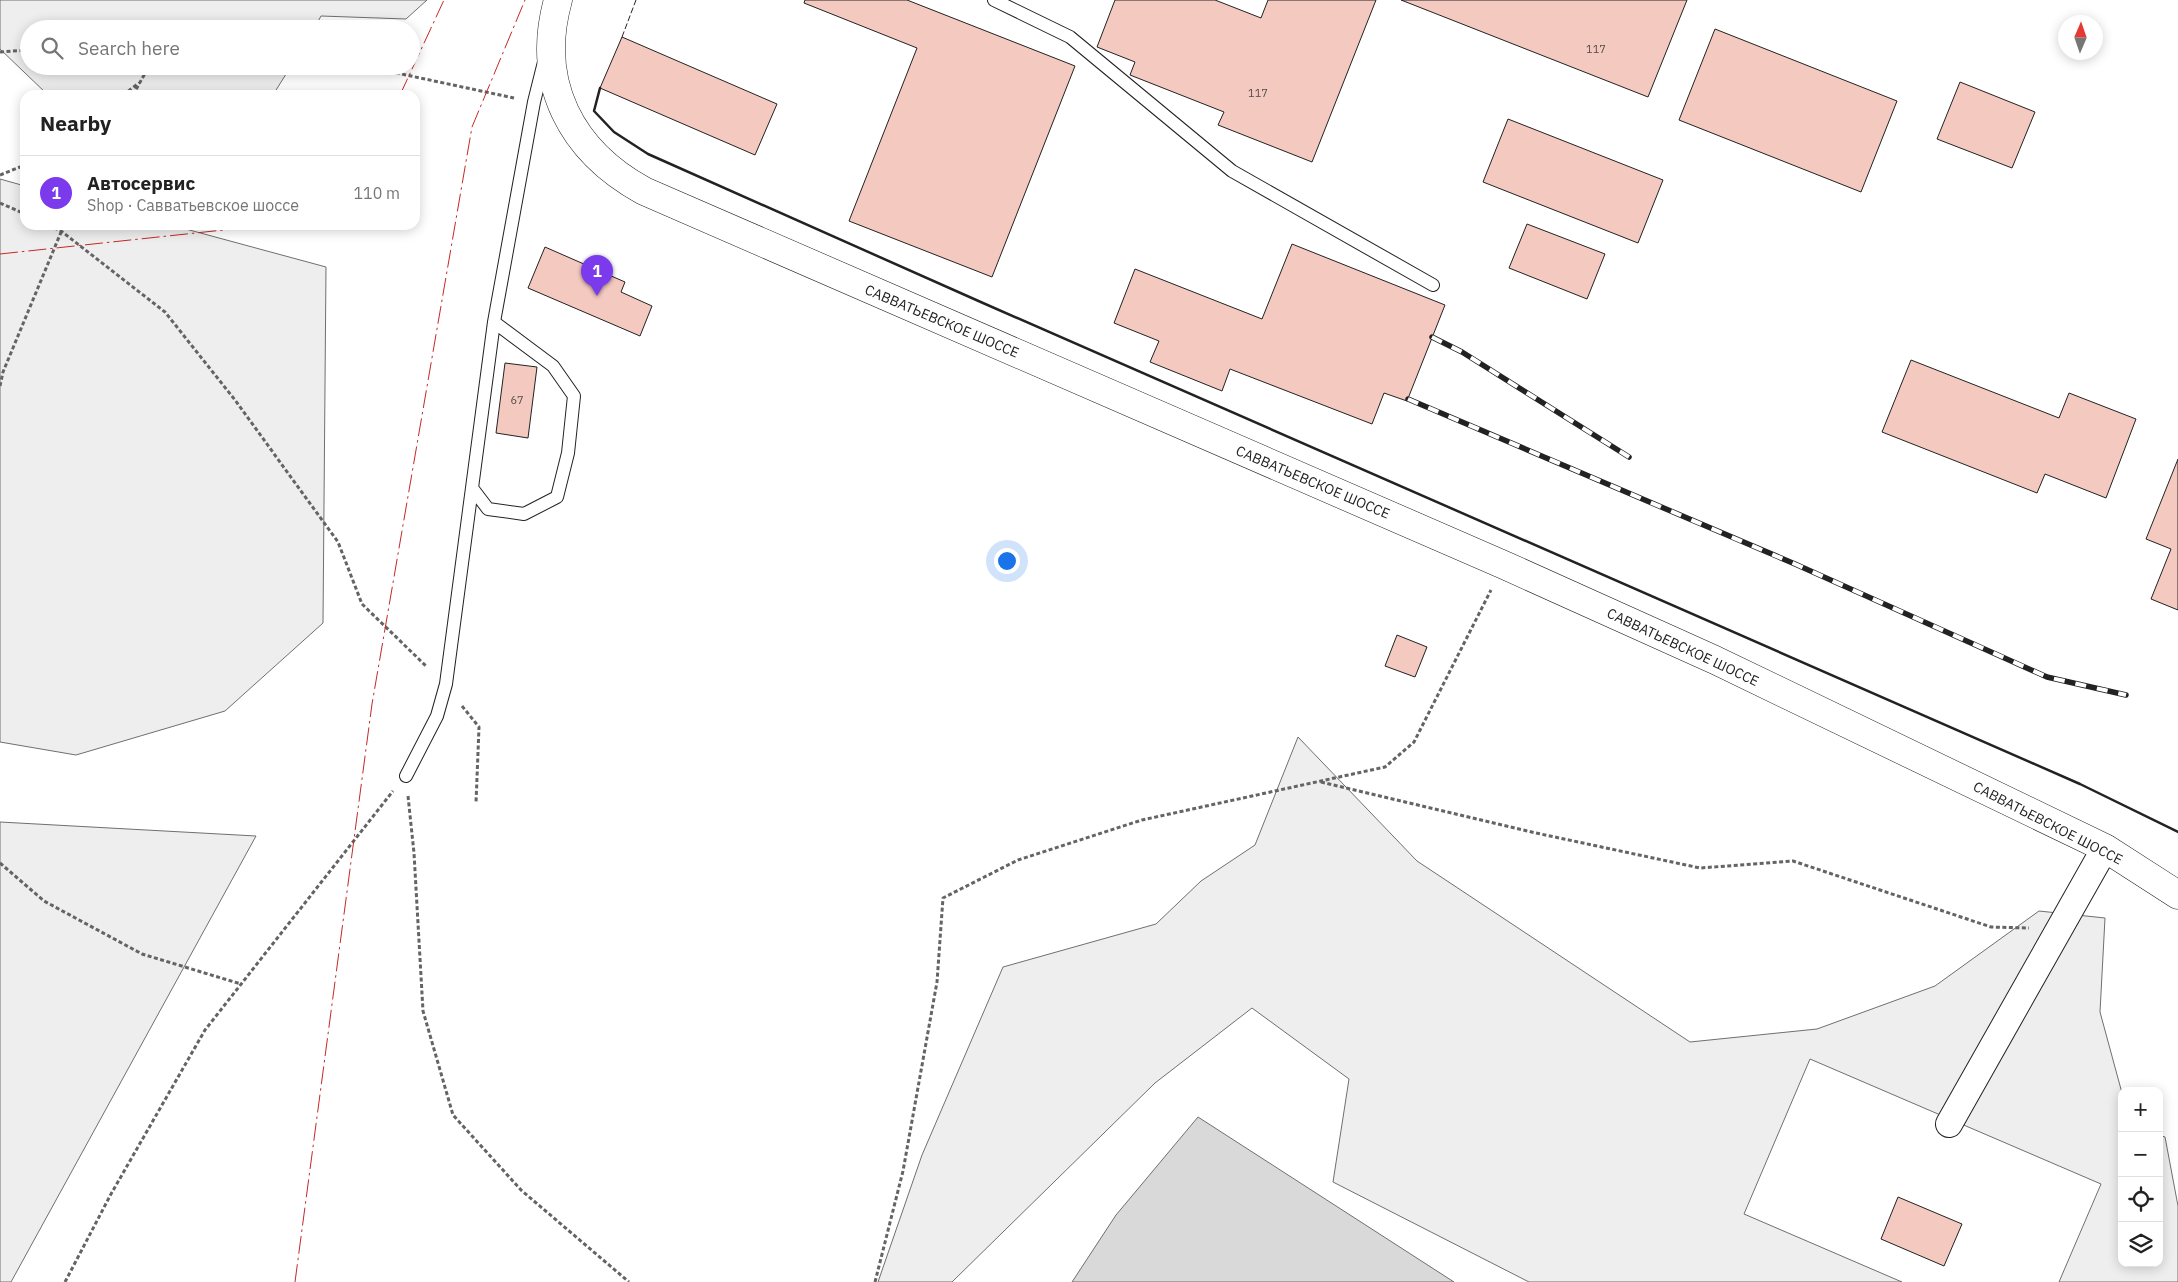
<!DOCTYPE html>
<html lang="en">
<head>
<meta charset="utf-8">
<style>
	body { margin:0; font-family:"IBM Plex Sans",sans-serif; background:#f6f6f6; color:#222 }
	.controls { position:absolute; right:15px; bottom:15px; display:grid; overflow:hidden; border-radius:10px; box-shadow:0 2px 12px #0003 }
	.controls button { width:45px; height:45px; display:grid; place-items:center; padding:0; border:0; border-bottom:1px solid #e0e0e0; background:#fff; color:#222; font:25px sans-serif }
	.compass { position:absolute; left:2058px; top:15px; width:45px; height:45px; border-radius:50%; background:#fff; box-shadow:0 2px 12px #0003; rotate:2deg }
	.you { position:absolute; left:1006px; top:560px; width:18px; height:18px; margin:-12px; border:4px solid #fff; border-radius:50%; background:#1a73e8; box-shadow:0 0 0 8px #1a73e833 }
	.badge { display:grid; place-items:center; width:32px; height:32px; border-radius:50%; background:#7c3aed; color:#fff; font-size:16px; font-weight:700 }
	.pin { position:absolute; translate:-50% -41px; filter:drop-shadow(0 1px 2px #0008) }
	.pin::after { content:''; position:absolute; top:26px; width:18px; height:15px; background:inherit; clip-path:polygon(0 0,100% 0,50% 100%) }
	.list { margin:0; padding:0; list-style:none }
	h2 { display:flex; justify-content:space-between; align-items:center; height:65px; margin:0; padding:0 20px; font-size:21px }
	h2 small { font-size:16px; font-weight:400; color:#767676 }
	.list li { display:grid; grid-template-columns:32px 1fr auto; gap:15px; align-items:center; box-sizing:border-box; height:75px; padding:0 20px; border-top:1px solid #e0e0e0 }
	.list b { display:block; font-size:19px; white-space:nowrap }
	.list p { margin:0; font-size:16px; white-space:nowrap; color:#767676 }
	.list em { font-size:16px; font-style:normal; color:#767676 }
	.icon { flex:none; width:28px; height:28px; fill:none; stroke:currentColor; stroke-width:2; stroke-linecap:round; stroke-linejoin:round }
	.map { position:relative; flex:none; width:2178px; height:1282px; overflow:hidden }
	.search { position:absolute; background:#fff; box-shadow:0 2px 12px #0003; left:20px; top:20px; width:400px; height:55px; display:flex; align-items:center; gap:12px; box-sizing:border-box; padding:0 18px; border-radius:28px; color:#767676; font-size:19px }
	.panel { position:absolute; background:#fff; box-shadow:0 2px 12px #0003; left:20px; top:90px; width:400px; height:140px; border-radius:15px }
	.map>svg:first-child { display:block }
	.green { fill:#eee; stroke:#6f6f6f }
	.water { fill:#d9d9d9; stroke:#6f6f6f }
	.building { fill:#f3c9c0; stroke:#222 }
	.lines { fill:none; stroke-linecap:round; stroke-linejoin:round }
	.lane-casing { stroke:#222; stroke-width:14 }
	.street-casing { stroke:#222; stroke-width:28 }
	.primary-casing { stroke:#222; stroke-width:29 }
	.path { stroke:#646464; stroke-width:3; stroke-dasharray:4 2.5; stroke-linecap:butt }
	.lane { stroke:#fff; stroke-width:12 }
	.street { stroke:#fff; stroke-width:26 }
	.primary { stroke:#fff; stroke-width:28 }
	.rail-casing { stroke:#222; stroke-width:5.5 }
	.rail { stroke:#fff; stroke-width:4; stroke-dasharray:11; stroke-linecap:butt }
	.fence { stroke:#222; stroke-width:1; stroke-dasharray:6 2.5; stroke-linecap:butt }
	.wall { stroke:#222; stroke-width:2.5 }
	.power { stroke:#c62828; stroke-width:1; stroke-dasharray:18 4 2.5 4; stroke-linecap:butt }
	.labels { text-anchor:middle; stroke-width:4; stroke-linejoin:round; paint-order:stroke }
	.number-label { font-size:11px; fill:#564c4a }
	.street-label { font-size:14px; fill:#222; stroke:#fff }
</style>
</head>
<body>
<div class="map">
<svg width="2178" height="1282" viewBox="0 0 2178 1282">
	<rect width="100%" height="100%" fill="#fff"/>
	<path class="green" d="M0,0H427L406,19L321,16L314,29H29V66H291L273,95H48L0,49Z
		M0,179L25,186V225H171L326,267L323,623L225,711L76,755L0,742Z
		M1298,737L1417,861L1690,1042L1817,1029L1935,986L2039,911L2105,918L2100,1012L2122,1093V1263H2159V1135L2165,1137L2178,1206V1282H2059L2101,1184L1810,1059L1744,1214L1902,1282H1529L1333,1182L1349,1079L1252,1008L1155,1083L952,1282H878L922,1155L1003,967L1156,924L1201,881L1255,845Z
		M0,822L256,836L11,1282H0Z"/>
	<path class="water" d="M1198,1117L1454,1282H1072L1116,1215Z"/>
	<path class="building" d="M805,0H907L1075,66L992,277L849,221L917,48L804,3Z
		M1115,0H1215L1261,18L1268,0H1376L1312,162L1218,125L1224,112L1130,75L1135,62L1097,47Z
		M1401,0H1687L1648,97Z
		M1715,29L1897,101L1861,192L1679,120Z
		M622,37L777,104L755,155L600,88Z
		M1960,82L2035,112L2012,168L1937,139Z
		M1508,119L1663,180L1638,243L1483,182Z
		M1527,224L1605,254L1587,299L1509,268Z
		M1292,244L1445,305L1407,401L1384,393L1372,424L1230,369L1222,391L1150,362L1159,341L1114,323L1135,269L1262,319Z
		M545,247L625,282L621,292L652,306L640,336L528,288Z
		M1911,360L2059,418L2069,393L2136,419L2106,498L2045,474L2037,493L1882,432Z
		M505,363L537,367L528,438L496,433Z
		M2178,459V610L2151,599L2171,549L2146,539Z
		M1397,635L1427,647L1415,677L1385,666Z
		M1898,1197L1962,1224L1944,1266L1881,1239Z"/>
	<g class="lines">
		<g class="lane-casing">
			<path id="lane" d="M994,0L1070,37L1232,171L1433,285
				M472,488L488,509L524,514L557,497L568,453L574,396L553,366L494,322
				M406,776L437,716L446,684L494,322L534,102L544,62"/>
		</g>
		<g class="street-casing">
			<path id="street" d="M1949,1124L2105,848"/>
		</g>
		<g class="primary-casing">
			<path id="primary" d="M558,0C535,83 571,151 644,191L1504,565L1715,660L2105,848L2178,895"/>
		</g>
		<path class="path" d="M0,52L29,50
			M364,66L514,98
			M123,95L139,83
			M133,95L149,66
			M0,175L25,165
			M0,203L25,214
			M48,225L61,231L165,312L235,400L338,542L362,604L426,666
			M0,386L3,372L64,225
			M462,706L479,727L476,803
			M1321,782L1536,833L1700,868L1793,861L1991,927L2029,928
			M408,796L414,853L423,1011L453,1115L521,1190L629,1282
			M0,863L44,901L142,954L241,984
			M65,1282L111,1194L205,1030L393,791
			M875,1282L903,1171L937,982L943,898L1018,860L1142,820L1385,767L1414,742L1491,590"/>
		<use href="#lane" class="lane"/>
		<use href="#street" class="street"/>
		<use href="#primary" class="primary"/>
		<g class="rail-casing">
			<path id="rail" d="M1432,337L1462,352L1629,457
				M1408,399L1795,564L2047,677L2126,695"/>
		</g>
		<use href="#rail" class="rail"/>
		<path class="fence" d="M622,37L636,0"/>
		<path class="wall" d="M600,88L594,111L614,132L648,154L983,303L2080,784L2178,832"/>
		<path class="power" d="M400,95L444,0
			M0,254L270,225
			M295,1282L372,704L472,127L525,0"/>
	</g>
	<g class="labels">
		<g class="number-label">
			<text x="1596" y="53">117</text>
			<text x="1258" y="97">117</text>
			<text x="517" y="404">67</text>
		</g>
		<g class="street-label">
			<text transform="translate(942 321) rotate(23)" y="5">САВВАТЬЕВСКОЕ ШОССЕ</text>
			<text transform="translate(1313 482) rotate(23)" y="5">САВВАТЬЕВСКОЕ ШОССЕ</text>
			<text transform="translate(1683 647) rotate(25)" y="5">САВВАТЬЕВСКОЕ ШОССЕ</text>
			<text transform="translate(2048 823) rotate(27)" y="5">САВВАТЬЕВСКОЕ ШОССЕ</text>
		</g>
	</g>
</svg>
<div class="controls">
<button>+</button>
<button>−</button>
<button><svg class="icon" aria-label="locate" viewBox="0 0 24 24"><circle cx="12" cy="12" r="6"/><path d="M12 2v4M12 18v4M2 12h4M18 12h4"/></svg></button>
<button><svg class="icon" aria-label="layers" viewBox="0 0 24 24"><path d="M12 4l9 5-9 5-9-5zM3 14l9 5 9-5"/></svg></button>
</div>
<svg class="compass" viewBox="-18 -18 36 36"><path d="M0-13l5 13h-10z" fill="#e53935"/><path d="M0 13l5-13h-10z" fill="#767676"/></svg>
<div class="you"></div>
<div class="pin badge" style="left:597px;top:296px">1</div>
<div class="search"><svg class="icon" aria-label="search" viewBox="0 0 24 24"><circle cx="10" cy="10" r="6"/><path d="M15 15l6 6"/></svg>Search here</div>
<section class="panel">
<h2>Nearby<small></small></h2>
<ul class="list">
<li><span class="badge">1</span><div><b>Автосервис</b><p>Shop · Савватьевское шоссе</p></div><em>110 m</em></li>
</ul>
</section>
</div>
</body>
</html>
